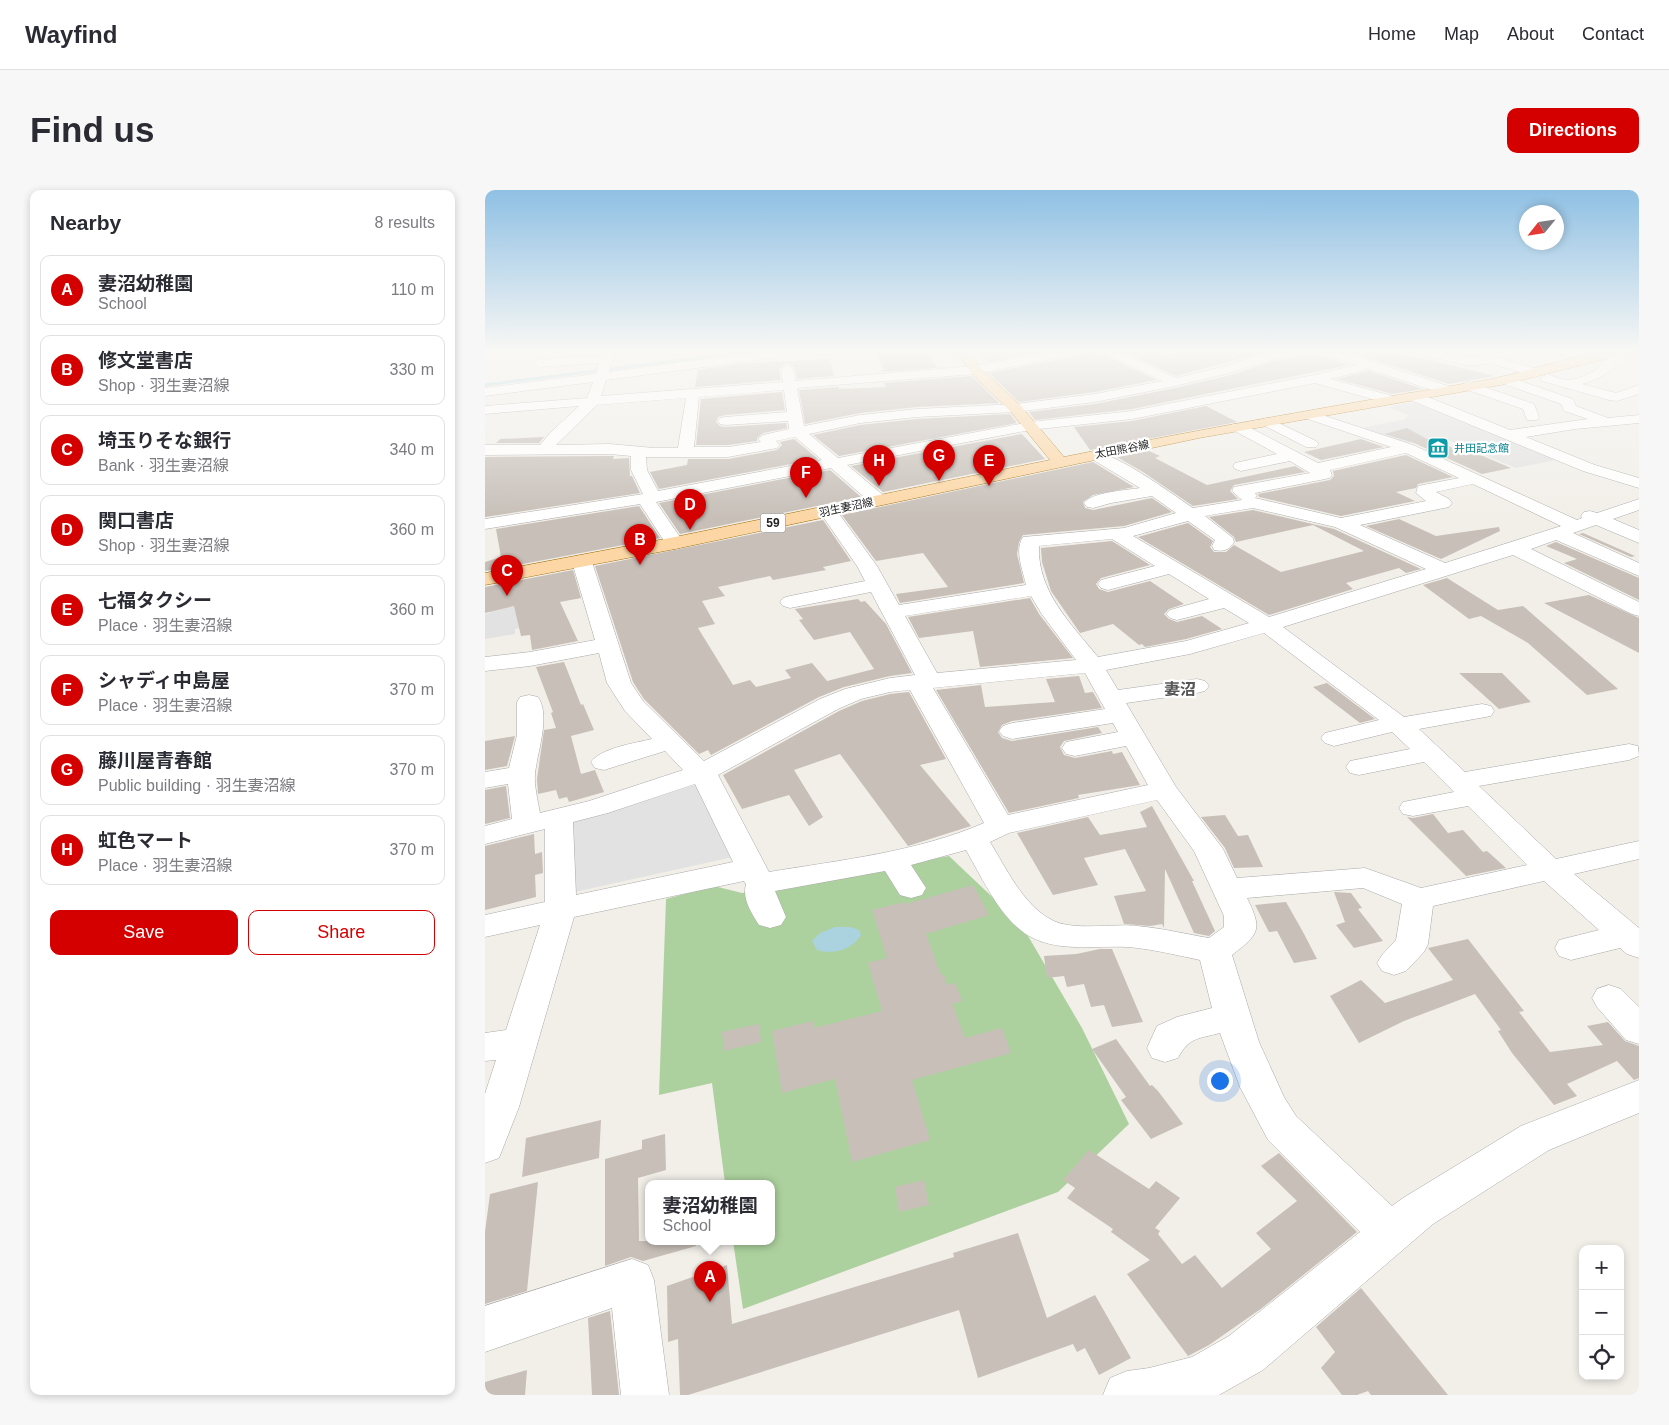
<!DOCTYPE html>
<html lang="en">
<head>
<meta charset="utf-8">
<style>
	body { margin:0; font-family:Arial,"Noto Sans JP",sans-serif; background:#f7f7f7; color:#2b2b33 }
	.controls { position:absolute; right:15px; bottom:15px; display:grid; overflow:hidden; border-radius:10px; box-shadow:0 2px 8px #0003 }
	.controls button { width:45px; height:45px; display:grid; place-items:center; padding:0; border:0; border-bottom:1px solid #e1e1e2; background:#fff; color:#2b2b33; font:25px sans-serif }
	.compass { position:absolute; left:1034px; top:15px; width:45px; height:45px; border-radius:50%; background:#fff; box-shadow:0 2px 8px #0003; rotate:240deg }
	.you { position:absolute; left:734px; top:890px; width:18px; height:18px; margin:-12px; border:4px solid #fff; border-radius:50%; background:#1a73e8; box-shadow:0 0 0 8px #1a73e833 }
	.badge { display:grid; place-items:center; width:32px; height:32px; border-radius:50%; background:#d40000; color:#fff; font-size:16px; font-weight:700 }
	.pin { position:absolute; translate:-50% -41px; filter:drop-shadow(0 1px 2px #0008) }
	.pin::after { content:''; position:absolute; top:26px; width:18px; height:15px; background:inherit; clip-path:polygon(0 0,100% 0,50% 100%) }
	.popup { position:absolute; left:160px; top:990px; width:130px; height:65px; box-sizing:border-box; display:grid; place-content:center; border-radius:10px; background:#fff; filter:drop-shadow(0 1px 4px #0005); font-size:16px; white-space:nowrap; color:#7c7c81 }
	.popup b { font-size:19px; color:#2b2b33 }
	.popup::after { content:''; position:absolute; left:50%; top:100%; margin-left:-10px; border:10px solid transparent; border-top-color:#fff }
	.list { margin:0; padding:0; list-style:none }
	h2 { display:flex; justify-content:space-between; align-items:center; height:65px; margin:0; padding:0 20px; font-size:21px }
	h2 small { font-size:16px; font-weight:400; color:#7c7c81 }
	.list li { display:grid; grid-template-columns:32px 1fr auto; gap:15px; align-items:center; box-sizing:border-box; height:70px; margin:0 10px 10px; padding:0 10px; border:1px solid #e1e1e2; border-radius:10px }
	.list b { display:block; font-size:19px; white-space:nowrap }
	.list p { margin:0; font-size:16px; white-space:nowrap; color:#7c7c81 }
	.list em { font-size:16px; font-style:normal; color:#7c7c81 }
	.actions { display:flex; gap:10px; padding:15px 20px }
	.actions a { flex:1; padding:11px 0; border:1px solid #d40000; border-radius:10px; text-align:center; font-size:18px; color:#d40000 }
	.actions .main { background:#d40000; color:#fff }
	.icon { flex:none; width:28px; height:28px; fill:none; stroke:currentColor; stroke-width:2; stroke-linecap:round; stroke-linejoin:round }
	.map { position:relative; flex:none; width:1154px; height:1205px; overflow:hidden; border-radius:10px }
	header { display:flex; align-items:center; gap:30px; box-sizing:border-box; height:70px; padding:0 25px; background:#fff; border-bottom:1px solid #e1e1e2 }
	header strong { font-size:24px }
	nav { display:flex; gap:28px; margin-inline-start:auto; font-size:18px }
	.intro { display:flex; align-items:center; justify-content:space-between; box-sizing:border-box; height:120px; padding:0 30px }
	h1 { margin:0; font-size:35px }
	.button { padding:12px 22px; border-radius:10px; background:#d40000; color:#fff; font-size:18px; font-weight:700 }
	main { display:flex; gap:30px; padding:0 30px }
	aside { flex:1; background:#fff; border-radius:10px; box-shadow:0 2px 8px #0003 }
	.map>svg:first-child { display:block }
	.forest { fill:#add19e }
	.parking { fill:#e2e2e2 }
	.water { fill:#aad3df }
	.lines { fill:none; stroke-linecap:round; stroke-linejoin:round }
	.stream { stroke:#aad3df; stroke-width:3 }
	.building { fill:#c7bfb8 }
	.minor-casing { stroke:#a9a9a9; stroke-width:1 }
	.major-casing { stroke:#a06b00; stroke-width:1 }
	.minor { fill:#fff; fill-rule:evenodd }
	.major { fill:#fcd6a4; fill-rule:evenodd }
	.labels { text-anchor:middle; stroke-width:4.5; stroke-linejoin:round; paint-order:stroke }
	.far-culture-label { font-size:11px; fill:#0d838f; stroke:#fff; text-anchor:start }
	.far-street-label { font-size:11px; fill:#222; stroke:#fff }
	.shield { fill:#fff; stroke:#646464; stroke-width:1 }
	.shield-label { font-size:12px; font-weight:bold; fill:#222 }
	.quarter-label { font-size:16px; font-weight:bold; fill:#555; stroke:#fff }
</style>
</head>
<body>
<header>
<strong>Wayfind</strong>
<nav><a>Home</a><a>Map</a><a>About</a><a>Contact</a></nav>
</header>
<div class="intro"><h1>Find us</h1><a class="button">Directions</a></div>
<main>
<aside>
<h2>Nearby<small>8 results</small></h2>
<ul class="list">
<li><span class="badge">A</span><div><b>妻沼幼稚園</b><p>School</p></div><em>110 m</em></li>
<li><span class="badge">B</span><div><b>修文堂書店</b><p>Shop · 羽生妻沼線</p></div><em>330 m</em></li>
<li><span class="badge">C</span><div><b>埼玉りそな銀行</b><p>Bank · 羽生妻沼線</p></div><em>340 m</em></li>
<li><span class="badge">D</span><div><b>関口書店</b><p>Shop · 羽生妻沼線</p></div><em>360 m</em></li>
<li><span class="badge">E</span><div><b>七福タクシー</b><p>Place · 羽生妻沼線</p></div><em>360 m</em></li>
<li><span class="badge">F</span><div><b>シャディ中島屋</b><p>Place · 羽生妻沼線</p></div><em>370 m</em></li>
<li><span class="badge">G</span><div><b>藤川屋青春館</b><p>Public building · 羽生妻沼線</p></div><em>370 m</em></li>
<li><span class="badge">H</span><div><b>虹色マート</b><p>Place · 羽生妻沼線</p></div><em>370 m</em></li>
</ul>
<div class="actions"><a class="main">Save</a><a>Share</a></div>
</aside>
<div class="map">
<svg width="1154" height="1205" viewBox="0 0 1154 1205">
	<rect width="100%" height="100%" fill="#f2efe9"/>
	<path class="forest" d="M464,666L536,734L597,838L644,934L573,1002L258,1119L248,1051H286V993H240L227,893L174,905L181,709L229,696L257,703Z"/>
	<path class="parking" d="M928,212L1071,270L1031,278L956,247L910,255L871,239L921,229L923,225L903,217Z
		M44,413L49,435L30,439V444L0,449V424L5,423V421Z
		M211,592L248,667L85,703L84,632Z"/>
	<path class="water" d="M350,737H365L374,740L376,745C367,760 348,765 332,760L327,751L335,743Z"/>
	<g class="lines">
		<path class="stream" d="M0,195L277,160"/>
	</g>
	<path class="building" d="M390,160H441L452,177H461L397,182L396,180H399Z
		M491,160H561L503,172Z
		M648,160H666L678,165L703,160H786L691,186L637,161Z
		M825,160H831L834,165L864,175L647,219L550,230L544,222L610,214L690,198L746,185L785,172L821,165Z
		M859,160H902L1010,186L964,194Z
		M599,161H611L671,190L610,202L534,212L504,183L592,166Z
		M345,169L349,186L312,189L309,177L301,173L294,179L296,190L210,197L213,180L261,173Z
		M884,181L938,199L907,204L852,189Z
		M487,186L514,213L432,217L375,223L320,234L314,200L354,197V199L401,197L399,193Z
		M297,202L300,220L240,225L233,227L231,232L235,236L240,237L301,233L302,238L278,243L272,248V251L243,255H211L216,209Z
		M721,216L752,232L605,260L589,237L647,231Z
		M525,224L532,233L354,266L328,245L375,235L432,229Z
		M922,238L955,256L962,255L979,264L984,263L998,266L1026,278L997,284L929,253L899,244Z
		M537,244L560,269L398,302L366,276Z
		M59,247L54,253H11L15,249Z
		M309,249L333,269L174,299L165,282L202,275L203,269H243L292,260L297,255L295,252Z
		M876,249L899,257L836,270L819,262Z
		M664,261L675,266L670,268L722,295L810,276L820,282L749,295L745,301L753,309L708,316L658,282L632,267Z
		M921,265L968,287L933,294L931,298L911,302L930,311L856,326L774,307L773,304L845,290L849,286L848,281Z
		M125,266H129L128,269L144,268L145,286H147L155,303L0,327V267Z
		M608,272L649,297L608,305L598,312L600,318L608,320L667,308L687,322L639,336L538,345L534,352L532,364L539,393L415,413L411,404L463,397L438,363L391,371L357,325Z
		M345,280L376,307L195,344L174,313Z
		M154,316L175,348L0,381V372L16,367L11,339Z
		M768,320L849,339L936,379L921,383L914,378L861,393L868,399L784,425L653,347L703,333L728,351L725,357L729,362H741L749,355L796,382L879,361L828,335L751,352L749,347L724,327Z
		M914,329L951,346L1014,337L1015,341L956,369L881,336Z
		M338,330L366,371L338,377L341,380L288,390L285,386L233,397L240,406L217,411L230,434L213,438L248,495L265,490L271,497L306,488L300,480L327,473L342,491L389,479L365,442L329,450L314,430L318,429L310,419L373,409L376,412L380,411L401,434L427,483L405,486L359,497L334,507L226,565L223,560L214,564L159,509L148,492L110,376Z
		M1098,343L1150,366L1146,367L1094,344Z
		M627,351L665,375L616,388L611,394L614,399L623,402L665,391L699,414L684,419L679,424L684,429L692,432L717,426L737,439L701,449L660,457L657,454L654,455L628,434L595,443L566,401L557,372L556,358Z
		M1071,352L1154,388V410L1079,373L1092,369L1061,356Z
		M88,380L96,408L75,412L93,451L47,460L45,445L36,446L29,416L0,423V397Z
		M962,388L1013,420L1038,416L1133,499L1102,505L1043,453L996,426L984,429L938,395Z
		M1104,405L1154,428V463L1059,413Z
		M545,408L554,424L588,468L495,477L488,441L434,448L423,427Z
		M79,472L96,515L98,514L109,540L86,546L96,584L110,580L119,602L84,612L82,607L74,609L71,600L53,604L52,589L59,540L71,538L66,523L68,522L51,477Z
		M974,483H1017L1046,512L1014,519Z
		M594,486L600,503L608,502L617,518L527,531L517,535L513,542L517,548L527,551L613,537L617,543L579,551L575,557L579,565L590,568L627,561L628,564L637,562L655,595L593,605L594,608L524,623L451,500L496,495L500,517L570,512L561,489Z
		M842,493L890,529L875,533L828,497Z
		M424,502L461,569L435,575L486,636L423,656L355,564L309,580L338,627L324,636L304,605L257,619L238,585L354,521L377,511L405,504Z
		M30,546L22,576L0,580V551Z
		M21,596L25,628L0,634V600Z
		M667,616L709,691H707L730,741L724,746L709,743L680,679L679,738L677,734L665,736L639,734L629,706L661,701L640,659L599,668L613,695L568,705L532,643L603,627L615,645L662,637L655,622Z
		M948,624L963,643L978,640L998,662L1002,661L1021,678L981,686L922,627L928,628Z
		M740,625L753,646L763,645L778,677L749,678L740,658L716,627Z
		M49,644L50,664L57,662L58,683L50,685L51,707L0,720V656Z
		M488,695L504,725L441,744L456,785L459,784L462,795L470,793L477,811L467,814L480,848L517,838L526,863L427,890L445,950L367,972L350,889L297,903L287,841L328,831L329,838L397,821L383,773L402,768L387,720L420,712L421,714Z
		M849,702L866,703L877,718L873,719L898,751L869,758L851,735L860,732Z
		M801,712L818,742L832,769L809,773L792,741L784,742L770,715Z
		M983,749L1039,821L1034,822L1065,862L1118,855L1102,836L1123,832L1140,851L1154,856V888L1149,890L1132,871L1082,894L1092,906L1069,915L1027,863L1013,841L1016,840L990,804L919,831L874,853L845,806L876,790L900,813L968,790L943,758Z
		M615,759H627L658,832L627,837L619,815L606,817L599,794L582,797L579,786L562,788L559,766L591,764Z
		M274,834L276,852L239,861L237,842Z
		M631,849L665,896L667,895L673,901L698,934L666,949L636,910L641,907L607,859Z
		M116,930L114,968L37,987L41,948Z
		M180,944L181,980L153,988L154,1051H210L211,1056L158,1071L146,1067L120,1076V969L157,959V950Z
		M604,960L664,999L671,991L695,1008L670,1038L675,1041L673,1044L697,1074L710,1065L737,1098L786,1059L771,1043L812,1011L776,976L794,963L872,1042L777,1118L724,1155L703,1166L642,1084L665,1070L626,1042L628,1039L582,1008L590,998L578,990Z
		M439,990L444,1015L414,1022L410,997Z
		M53,992L42,1101L0,1114V1042L5,1004Z
		M533,1043L562,1128L610,1105L646,1168L614,1185L600,1158L592,1162L588,1154L493,1188L474,1120L203,1205H195L193,1149L183,1152L182,1096L242,1075L247,1134L469,1067L468,1063Z
		M876,1098L963,1205H886L883,1201L872,1205H857L836,1178L850,1162L831,1137Z
		M125,1121L134,1205H107L103,1128Z
		M42,1180L40,1205H0V1192Z"/>
	<g class="lines">
		<g class="minor-casing">
			<path id="minor" d="M119,160H131L124,182L288,160H323L317,164L121,190L116,206L298,192L296,179L302,175L308,179L310,191L490,176L572,160H598L592,164L490,184L312,198L319,236L375,225L432,219L530,214L610,204L677,191L612,160H629L691,188L737,177L782,163L798,160H823L821,163L785,170L745,183L690,196L610,212L530,222L432,227L375,233L324,244L353,268L545,232L647,221L829,185L871,175L835,163L833,160H852L963,196L965,199L963,202H953L884,179L845,189L911,207L913,210L911,213H901L830,193L647,229L545,240L362,275L399,306L402,310L399,314L393,315L387,314L346,278L171,312L199,353L197,357L190,359L183,357L155,314L0,339V329L158,304L146,280V266L125,264L0,265V255H55L65,243L94,216L0,224V216L102,208L108,192L0,206V198L111,184L114,173L54,177L48,173L54,169L117,166ZM299,200L302,222L240,227L235,228L233,231L235,234L240,235L303,231L304,239L278,245L273,249L276,252L243,257H209L214,207ZM201,208L193,258H169L125,254L71,255L112,215ZM310,247L337,270L173,301L162,280L161,267H243L292,258L295,255L291,251Z
				M928,160H950L985,168L1004,165L1055,180L1057,183L1051,187L1004,173L985,176L930,163Z
				M1114,160H1138L1139,162C1130,181 1116,188 1097,194L1131,203L1154,195V204L1132,211L1124,210L1057,191L1056,188L1062,184C1068,186 1075,189 1082,190C1095,191 1120,177 1126,164L1116,163Z
				M1021,186L1088,209L1091,216L1123,228L1154,225V233L1090,239L1041,247L1110,275L1154,288V298L1098,281L923,209L921,206L923,203H933L1025,240L1103,229L1079,221L1076,214L1016,193L1015,190L1016,187Z
				M985,192L1049,214L1054,227L1052,230H1042L1038,219L980,199L978,196L980,193Z
				M825,221L928,255L1092,330L1097,328L1096,326L1099,322L1105,321L1112,323L1154,309V320L1128,329L1154,340V353L1111,335L1088,343L1154,373V386L1071,350L1046,359L1154,412V426L1147,424L1028,365L798,437L919,527L997,514L1006,516L1009,521L1006,526L934,539L980,582L1144,554L1153,556L1154,566L1144,570L994,596L1071,669L1154,651V669L1089,684L1154,738V768L1142,764L1135,758L1086,770L1074,766L1070,758L1074,750L1114,740L1059,691L948,716L943,754L939,762L921,781L909,785L897,781L892,773L897,765L911,750L917,714L878,698L762,708C778,740 774,744 747,765L774,852L799,907L811,926L907,1016L918,1008L1036,936L1154,890V923L1064,960L948,1034L778,1180L734,1205H618L625,1188L642,1181L664,1178L707,1167L744,1146L875,1042L783,950L755,897L735,843C713,849 704,847 693,868L680,872L667,868L662,858L672,836L692,827L727,818L715,770C691,765 667,759 643,757C606,755 562,765 532,737C510,717 496,686 481,660L426,675L441,698L437,705L426,708L415,705L400,681L290,701L301,727L296,735L285,738L274,735C266,722 257,709 261,694L259,691L89,727L34,917L14,968L0,973V904L11,870L0,871V843L21,840L55,735L0,747V725L60,712V639L0,654V636L27,629L23,594L0,598V582L24,578L32,545V512L35,507L44,505L53,507C66,526 52,563 50,584C49,596 53,611 55,623L104,611L198,580L180,561L119,580L110,578L106,572C116,558 150,553 167,549L140,521L122,493L114,463L45,476L0,481V467L45,462L110,450L87,372L90,368L97,366L104,368L107,372L146,493L158,511L219,571L335,509L360,499L405,488L430,485L386,402L305,418L298,416L295,412L298,408L305,406L380,391L372,376L334,321L337,317L343,316L349,317L392,376L414,415L541,395C538,381 529,360 538,347L639,338L691,323L667,306L626,313L608,318L602,317L599,313C607,302 642,300 655,298L605,268L603,265L605,262C624,257 690,306 708,318L757,310L747,301L749,297L825,283L805,271L756,281L750,279L748,276L750,273L792,264L748,240L746,237L748,234H758L833,273L906,257L820,228L818,225L820,222ZM921,263L974,288L933,296L931,303L941,311L856,328L770,308L772,306L770,303L845,288L847,285L845,280ZM988,294L1076,336L960,373L875,335L964,317L967,313L964,309L951,302ZM768,318L850,337L941,379L784,427L648,346L703,331L730,350L727,356L729,360C739,362 744,360 749,352L748,348L720,326ZM627,349L670,376L616,390L613,394L616,398L623,400L684,384L724,409L685,420L681,424L685,428L692,430L739,418L764,433L701,451L613,467C586,434 552,401 554,356ZM546,406L556,423L591,470L452,483L420,426ZM779,443L894,530L840,543L836,548L840,553L849,556L907,542L925,559L865,571L861,577L865,583L874,585L939,572L969,602L918,612L914,618L918,624L928,626L983,616L1042,675L936,698L880,678L752,688L738,659L691,597L641,513L712,503L720,501L724,496L720,491L712,489L633,500L621,480L705,464ZM600,483L620,519L527,533L518,536L514,541L518,546L527,549L628,533L633,542L581,552L577,558L581,564L590,566L641,556L663,595L523,625L448,498ZM425,500L499,633C432,662 356,670 284,682L233,585L353,519L376,509L405,502ZM210,594L248,672L91,705L88,632L123,623ZM672,610L709,661L739,726V737L724,748C700,744 676,738 652,736C628,733 586,742 565,729C537,713 521,678 505,652L524,643Z
				M783,228L831,251L834,254L831,257H821L778,235L776,232L778,229Z
				M1124,795L1136,799L1154,817V854L1141,850L1112,817L1107,808L1112,799Z
				M147,1069L163,1075L169,1090L184,1205H136L127,1118L0,1162V1116Z"/>
		</g>
		<g class="major-casing">
			<path id="major" d="M471,160H483L495,177L535,215L579,267C720,238 860,214 1001,190C1049,181 1097,160 1146,160L1144,163L1021,194L714,248L190,359L0,395V383L190,347L565,270L525,221L486,183Z"/>
		</g>
		<use href="#minor" class="minor"/>
		<use href="#major" class="major"/>
	</g>
	<linearGradient id="sky" x2="0" y2="1"><stop stop-color="#8fc0e4"/><stop offset="0.49" stop-color="#f9f8f5"/><stop offset="1" stop-color="#f9f8f5" stop-opacity="0"/></linearGradient>
	<rect width="1154" height="329" fill="url(#sky)"/>
	<defs>
		<g id="museum-square" transform="scale(1.125)"><rect x="-9" y="-9" width="18" height="18" rx="4" fill="#0f9aa8" stroke="#fff"/><path d="M0-6L6-3V-2H-6V-3ZM-5-1h2V3h-2ZM-1-1h2V3h-2ZM3-1h2V3H3ZM-6 4H6V6H-6Z" fill="#fff"/></g>
	</defs>
	<g fill-rule="evenodd">
		<use href="#museum-square" x="953" y="258"/>
	</g>
	<g class="labels">
		<g class="far-culture-label">
			<text x="969" y="262">井田記念館</text>
		</g>
		<g class="far-street-label">
			<text transform="translate(637 259) rotate(-11)" y="4">太田熊谷線</text>
			<text transform="translate(361 317) rotate(-12)" y="4">羽生妻沼線</text>
		</g>
		<rect class="shield" x="275.5" y="323.5" width="25" height="19" rx="4"/>
		<g class="shield-label">
			<text x="288" y="337">59</text>
		</g>
		<g class="quarter-label">
			<text x="695" y="505">妻沼</text>
		</g>
	</g>
</svg>
<div class="controls">
<button>+</button>
<button>−</button>
<button><svg class="icon" aria-label="locate" viewBox="0 0 24 24"><circle cx="12" cy="12" r="6"/><path d="M12 2v4M12 18v4M2 12h4M18 12h4"/></svg></button>
</div>
<svg class="compass" viewBox="-18 -18 36 36"><path d="M0-13l5 13h-10z" fill="#e53935"/><path d="M0 13l5-13h-10z" fill="#7c7c81"/></svg>
<div class="you"></div>
<div class="pin badge" style="left:225px;top:1112px">A</div>
<div class="popup"><b>妻沼幼稚園</b>School</div>
<div class="pin badge" style="left:155px;top:375px">B</div>
<div class="pin badge" style="left:22px;top:406px">C</div>
<div class="pin badge" style="left:205px;top:340px">D</div>
<div class="pin badge" style="left:504px;top:296px">E</div>
<div class="pin badge" style="left:321px;top:308px">F</div>
<div class="pin badge" style="left:454px;top:291px">G</div>
<div class="pin badge" style="left:394px;top:296px">H</div>
</div>
</main>
</body>
</html>
